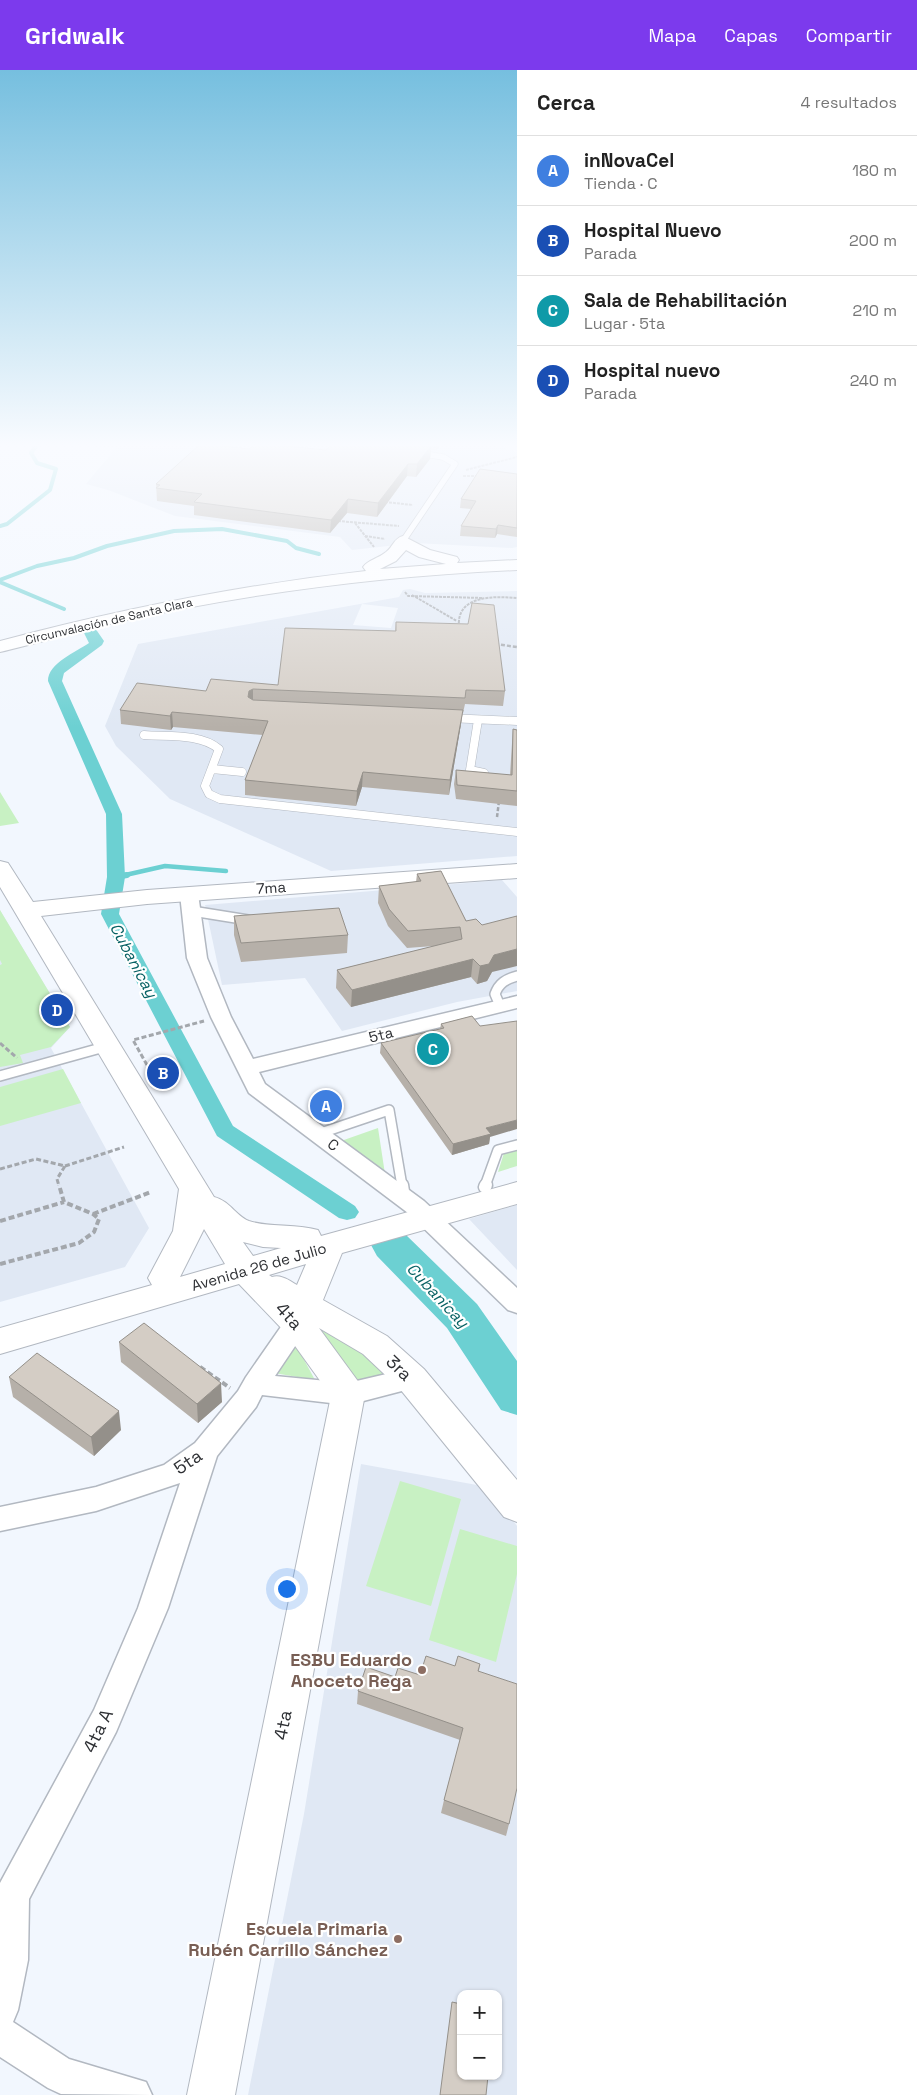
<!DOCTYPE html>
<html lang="es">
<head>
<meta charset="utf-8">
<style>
	body { margin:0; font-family:"Space Grotesk",sans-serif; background:#f2f2f2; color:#222 }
	.controls { position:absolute; right:15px; bottom:15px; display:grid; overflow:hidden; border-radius:10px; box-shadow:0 1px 4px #0004 }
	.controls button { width:45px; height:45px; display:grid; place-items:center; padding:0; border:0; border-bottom:1px solid #e0e0e0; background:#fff; color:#222; font:25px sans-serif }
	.you { position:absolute; left:286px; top:1518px; width:18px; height:18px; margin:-12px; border:4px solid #fff; border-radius:50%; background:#1a73e8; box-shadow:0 0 0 8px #1a73e833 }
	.badge { display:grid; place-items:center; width:32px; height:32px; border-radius:50%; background:#7c3aed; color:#fff; font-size:16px; font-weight:700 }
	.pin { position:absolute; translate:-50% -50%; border:2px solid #fff; box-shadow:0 1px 5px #0006 }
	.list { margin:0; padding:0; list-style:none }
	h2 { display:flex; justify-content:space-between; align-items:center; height:65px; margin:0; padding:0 20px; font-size:21px }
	h2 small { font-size:16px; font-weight:400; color:#767676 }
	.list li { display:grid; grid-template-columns:32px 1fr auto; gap:15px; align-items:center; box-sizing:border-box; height:70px; padding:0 20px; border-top:1px solid #e0e0e0 }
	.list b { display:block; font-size:19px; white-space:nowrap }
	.list p { margin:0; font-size:16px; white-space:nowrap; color:#767676 }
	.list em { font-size:16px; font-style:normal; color:#767676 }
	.map { position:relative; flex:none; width:517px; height:2025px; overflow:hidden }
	header { display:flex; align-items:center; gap:30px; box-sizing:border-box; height:70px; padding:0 25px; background:#7c3aed; color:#fff }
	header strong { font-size:24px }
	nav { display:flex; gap:28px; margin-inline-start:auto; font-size:18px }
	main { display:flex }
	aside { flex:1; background:#fff }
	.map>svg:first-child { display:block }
	.built { fill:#e0e8f4; fill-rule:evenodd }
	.green { fill:#c8f1c3 }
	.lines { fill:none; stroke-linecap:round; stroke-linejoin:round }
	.stream-far2 { stroke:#6cd0d2; stroke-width:4 }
	.stream-far1 { stroke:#6cd0d2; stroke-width:4.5 }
	.stream { stroke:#6cd0d2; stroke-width:6 }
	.canal { fill:#6cd0d2; fill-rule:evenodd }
	.river { fill:#6cd0d2; fill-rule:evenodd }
	.lane-far3-casing { stroke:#b2b8c1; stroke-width:7 }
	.lane-far2-casing { stroke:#b2b8c1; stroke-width:9 }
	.lane-far1-casing { stroke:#b2b8c1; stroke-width:12 }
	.lane-casing { stroke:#b2b8c1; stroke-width:15 }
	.street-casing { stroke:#b2b8c1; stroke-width:3 }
	.secondary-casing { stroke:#b2b8c1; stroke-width:2 }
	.highway-casing { stroke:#b2b8c1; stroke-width:2 }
	.path-far3 { stroke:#a3a7ac; stroke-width:2; stroke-dasharray:3 1; stroke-linecap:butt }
	.path-far2 { stroke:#a3a7ac; stroke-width:2.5; stroke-dasharray:4 2; stroke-linecap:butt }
	.path-far1 { stroke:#a3a7ac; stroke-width:3; stroke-dasharray:5 2.5; stroke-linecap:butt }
	.path { stroke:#a3a7ac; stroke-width:4; stroke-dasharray:6 3; stroke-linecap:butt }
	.lane-far3 { stroke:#fff; stroke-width:5.5 }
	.lane-far2 { stroke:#fff; stroke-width:8 }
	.lane-far1 { stroke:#fff; stroke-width:9 }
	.lane { stroke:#fff; stroke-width:12 }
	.street { fill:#fff; fill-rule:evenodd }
	.secondary { fill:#fff; fill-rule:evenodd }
	.highway { fill:#fff; fill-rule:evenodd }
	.wall { fill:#b6b0a9 }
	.shaded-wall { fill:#94908a }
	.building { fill:#d4cdc5; stroke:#94908a }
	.education-dot { fill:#8d6e63; stroke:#fff; stroke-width:2 }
	.labels { text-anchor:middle; stroke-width:4.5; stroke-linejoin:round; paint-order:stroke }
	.far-street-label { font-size:12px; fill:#2e3034; stroke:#fff }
	.street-label { font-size:15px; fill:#2e3034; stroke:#fff }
	.water-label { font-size:16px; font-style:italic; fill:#076163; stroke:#fff }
	.near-street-label { font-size:18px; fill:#2e3034; stroke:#fff }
	.near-education-label { font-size:18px; font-weight:bold; fill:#785e54; stroke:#fff; text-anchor:end }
</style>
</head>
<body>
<header>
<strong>Gridwalk</strong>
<nav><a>Mapa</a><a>Capas</a><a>Compartir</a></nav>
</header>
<main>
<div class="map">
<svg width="517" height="2025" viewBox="0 0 517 2025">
	<rect width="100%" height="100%" fill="#f2f7fe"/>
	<path class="built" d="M82,375H493L517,382V477L512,478L415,473L352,480L340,467L175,446L108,420L86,414L116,378Z
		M410,519L425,523L517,521V786L331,801L170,729L116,676L105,656L138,574L399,527L403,520ZM362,534L398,538L391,558L353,555Z
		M502,810L517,827V921L457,932L342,961L305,908L222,915L205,835Z
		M0,840L70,957L51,978L149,1158L125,1197L0,1232Z
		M517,1135V1200L469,1149Z
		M361,1394L488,1417L517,1456V2025H248L304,1744ZM461,1924H498V2006H461Z"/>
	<path class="green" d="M0,722L19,753L0,756Z
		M0,840L70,957L51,977L20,985L23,993L0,997V895L2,894L0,890Z
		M63,999L81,1033L0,1056V1017Z
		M378,1058L385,1104L341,1071Z
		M517,1079V1096L498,1102L504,1083Z
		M312,1252L366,1281L388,1307L355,1315Z
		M295,1273L315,1310L274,1303Z
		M400,1411L461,1429L431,1536L366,1516Z
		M460,1459L517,1476V1504L496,1592L429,1570Z"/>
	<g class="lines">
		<path class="stream-far2" d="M0,456L7,454L50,420L56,399L37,393L31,383L37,375
			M0,510L37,496L74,488L107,476L174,461L222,459L287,471L296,478L319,484
			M0,512L64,539"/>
		<path class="stream-far1" d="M121,806L165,796L226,801"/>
		<path class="stream" d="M116,807L127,805"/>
		<path class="canal" d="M90,557L95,558L104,571L102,575L64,603L62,611L122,744L125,807L119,844L233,1056L355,1136L359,1142L355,1148L347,1150L339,1148L217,1066L101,844L107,807L106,744L48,611C48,593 76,582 89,573L83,561Z"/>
		<path class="river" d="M391,1160L405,1164L477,1234L517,1291V1345L501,1340L447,1258L377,1186L371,1175L377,1164Z"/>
		<g class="lane-far3-casing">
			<path id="lane-far3" d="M403,471L455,394L443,387L419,383"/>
		</g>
		<g class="lane-far2-casing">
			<path id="lane-far2" d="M448,648L517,651
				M478,650L470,700L484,703
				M144,665C168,667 200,663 219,679L205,716L209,724L220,729L517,762
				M212,699L242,702"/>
		</g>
		<g class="lane-far1-casing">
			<path id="lane-far1" d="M192,841L248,850
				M500,936L495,924C499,913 506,909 517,906
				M0,1006L108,976
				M318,1064L389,1040L402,1116
				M485,1116L498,1080L517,1075"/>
		</g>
		<g class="lane-casing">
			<path id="lane" d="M402,1115L404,1128
				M485,1117L486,1115"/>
		</g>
		<g class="street-casing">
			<path id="street" d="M189,819L195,820L198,824L207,888L231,947L253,989L517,926V938L259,1002L265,1014L424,1131L517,1218V1243L508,1240L408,1143L249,1023L211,947L187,888L180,824L183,820Z
				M302,1232L311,1235L314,1242L306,1260L275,1306L348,1313L412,1298L421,1302L425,1309L421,1316L348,1335L262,1325L256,1337L217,1386L168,1538L116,1662L29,1829L28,1890L18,1940L13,1952L69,1989L146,2012L152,2025L61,2024L48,2018L0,1987V1813L94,1640L138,1538L180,1413L96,1441L0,1461V1437L96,1417L164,1395L195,1373L238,1321L246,1307L287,1248L293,1235Z"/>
		</g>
		<g class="secondary-casing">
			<path id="secondary" d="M0,791L8,793L33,832L147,820L517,794V808L147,834L41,846L214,1127C230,1131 236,1146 249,1151C271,1158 295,1153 318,1160L321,1166L517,1112V1134L342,1183L323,1230L387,1266L424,1299L517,1410V1452L504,1447L400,1319L363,1284L319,1258L360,1314L365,1324L235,2025H187L331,1326L285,1262L239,1214L0,1284V1258L152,1215L148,1208L173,1161L179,1119L0,817ZM204,1159L225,1194L180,1207ZM243,1172L263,1177L281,1178L253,1186ZM306,1194L297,1215C290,1211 281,1204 272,1207L269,1205Z"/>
		</g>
		<g class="highway-casing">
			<path id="highway" d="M403,466L430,480L457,487L459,490L457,493L517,490V500C383,506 249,523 118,552C78,561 39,573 0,582V571C121,539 242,515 366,501L363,497C368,490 379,488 386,482C393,477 394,468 403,466ZM406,480L419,487L446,494L380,499L396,491Z"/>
		</g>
		<path class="path-far3" d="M466,400L517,387
			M463,406H479
			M385,432L413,435
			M338,451L399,456
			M355,453L374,477
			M365,466L385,469
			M405,522L408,526L483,528
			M412,525L457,551
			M459,557C456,525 494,526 517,528"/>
		<path class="path-far2" d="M495,574L517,577
			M497,747L499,731"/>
		<path class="path-far1" d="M0,973L17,988
			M147,995L133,970L204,951
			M65,1096L124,1077
			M0,1099L36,1089L65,1096L57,1109L59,1116"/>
		<path class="path" d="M93,1144L151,1122
			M0,1151L64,1132
			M0,1194L79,1173L94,1162L99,1149L93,1144L64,1132L59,1115
			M200,1297L230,1318"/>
		<use href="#lane-far3" class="lane-far3"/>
		<use href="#lane-far2" class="lane-far2"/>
		<use href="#lane-far1" class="lane-far1"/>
		<use href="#lane" class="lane"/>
		<use href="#street" class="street"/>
		<use href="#secondary" class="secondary"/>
		<use href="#highway" class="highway"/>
	</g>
	<path class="wall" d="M331,375H441L436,380H431L430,389L416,407L407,406L377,447L347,443L330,463L194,445V436L157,431L156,414L249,379L326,380Z
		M517,404V467L497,464L495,468L460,466L461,456L471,439L460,438L461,429Z
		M396,552L505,621L503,636L465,634L463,643H462L461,654L449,725L362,717L356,736L245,725V710L263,665L173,657L171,660L121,654L120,640L206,621L278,615L395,561Z
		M513,659L517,660V736L456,729L454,714L456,700L510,705L512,673Z
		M441,801L492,902L487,911L477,914L471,907L351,937L336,918L337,900L434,876L407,878L388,856L378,833L379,816L416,812L417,804Z
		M234,846L348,865L347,883L241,892L234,865Z
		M472,946L490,1067L489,1074L452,1085L380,983L381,973L440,959L441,954Z
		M119,1272L222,1332L198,1353L121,1292Z
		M9,1307L121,1360L94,1386L13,1327Z
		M480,1594L479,1601L509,1754L506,1766L441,1743L444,1730L460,1670L357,1634L358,1621L395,1607L420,1605L455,1596Z"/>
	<path class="shaded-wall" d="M437,375H441L436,380Z
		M431,376L430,389L416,407L417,394Z
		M408,394L407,406L377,447L378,433Z
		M348,429L347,443L330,463L331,450Z
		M498,455L497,464L495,468L496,459Z
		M253,619V633L248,627L249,621Z
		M463,640L461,654L449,725L450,710Z
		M172,642L173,657L171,660L170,646Z
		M363,702L362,717L356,736L357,721Z
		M517,879V896L492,902L487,911L477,914L480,896L494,885Z
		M473,889L471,907L351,937L352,920Z
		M517,1050V1059L490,1067L489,1074L452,1085L453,1074L486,1058Z
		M221,1313L222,1332L198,1353L197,1334Z
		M119,1341L121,1360L94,1386L91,1367Z"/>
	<path class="building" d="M202,375H215L249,379L254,375H275L326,380L331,375H417L431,376L417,394H408L378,433L348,429L331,450L194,432L202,424L156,418L160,415L156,414L198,376Z
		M480,399L517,404V458L498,455L496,459L461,456L476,431L461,429Z
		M472,533L494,535L505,621L466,620L465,628L253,619L249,621L248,627L253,630L463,640L450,710L363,702L357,721L245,710L268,651L172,642L170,646L120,640L137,613L206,621L211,609L278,615L285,558L396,561V552L468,554Z
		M513,659L517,660V721L457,715L456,700L512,705Z
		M441,801L466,851L476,849L482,855L517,846V879L494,885L489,894L480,896L473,889L352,920L337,900L462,869L460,857L408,861L389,839L379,816L421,811L417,804Z
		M339,838L348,865L241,873L234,846Z
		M472,946L480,956L517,951V1050L486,1058L491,1064L453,1074L381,973L444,958L441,954Z
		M144,1253L221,1313L197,1334L119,1272Z
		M37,1283L119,1341L91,1367L9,1307Z
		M426,1586L455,1596L458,1586L480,1594L478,1601L517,1614V1718L509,1754L444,1730L463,1658L358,1621L366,1597L395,1607L398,1598L420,1605Z
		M452,1932L461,1934V2006H488L486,2025H440Z"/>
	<linearGradient id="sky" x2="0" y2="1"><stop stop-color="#76bfdf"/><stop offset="0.57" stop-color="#f9fbff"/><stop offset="1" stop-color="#f9fbff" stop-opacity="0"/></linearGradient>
	<rect width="517" height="658" fill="url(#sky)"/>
	<g class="education-dot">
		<circle cx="422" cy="1600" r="5"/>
		<circle cx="398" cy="1869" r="5"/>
	</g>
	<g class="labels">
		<g class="far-street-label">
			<text transform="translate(109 551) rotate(-13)" y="4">Circunvalación de Santa Clara</text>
		</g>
		<g class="street-label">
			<text transform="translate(271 818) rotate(-4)" y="5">7ma</text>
			<text transform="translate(381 965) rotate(-14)" y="5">5ta</text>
			<text transform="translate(333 1075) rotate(37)" y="5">C</text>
			<text transform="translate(259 1197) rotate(-16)" y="5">Avenida 26 de Julio</text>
		</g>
		<g class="water-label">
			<text transform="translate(134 890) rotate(62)" y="6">Cubanicay</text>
			<text transform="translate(438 1225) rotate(47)" y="6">Cubanicay</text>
		</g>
		<g class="near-street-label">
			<text transform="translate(289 1246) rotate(48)" y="6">4ta</text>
			<text transform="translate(399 1298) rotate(44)" y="6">3ra</text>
			<text transform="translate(188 1392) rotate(-34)" y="6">5ta</text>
			<text transform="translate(283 1655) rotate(-79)" y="6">4ta</text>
			<text transform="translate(98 1661) rotate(-64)" y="6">4ta A</text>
		</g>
		<g class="near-education-label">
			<text x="412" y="1596">ESBU Eduardo<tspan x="412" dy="21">Anoceto Rega</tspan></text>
			<text x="388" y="1865">Escuela Primaria<tspan x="388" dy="21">Rubén Carrillo Sánchez</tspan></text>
		</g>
	</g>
</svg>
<div class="controls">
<button>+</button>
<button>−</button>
</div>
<div class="you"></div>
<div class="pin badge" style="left:326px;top:1036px;background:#3f7fe0">A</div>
<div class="pin badge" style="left:163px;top:1003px;background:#1a4fb4">B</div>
<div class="pin badge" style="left:433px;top:979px;background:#0f9aa8">C</div>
<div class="pin badge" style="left:57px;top:940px;background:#1a4fb4">D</div>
</div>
<aside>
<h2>Cerca<small>4 resultados</small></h2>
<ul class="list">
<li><span class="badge" style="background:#3f7fe0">A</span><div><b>inNovaCel</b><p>Tienda · C</p></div><em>180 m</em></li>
<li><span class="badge" style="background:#1a4fb4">B</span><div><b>Hospital Nuevo</b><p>Parada</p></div><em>200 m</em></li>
<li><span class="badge" style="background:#0f9aa8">C</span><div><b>Sala de Rehabilitación</b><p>Lugar · 5ta</p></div><em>210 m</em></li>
<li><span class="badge" style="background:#1a4fb4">D</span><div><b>Hospital nuevo</b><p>Parada</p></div><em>240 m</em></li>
</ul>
</aside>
</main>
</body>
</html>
